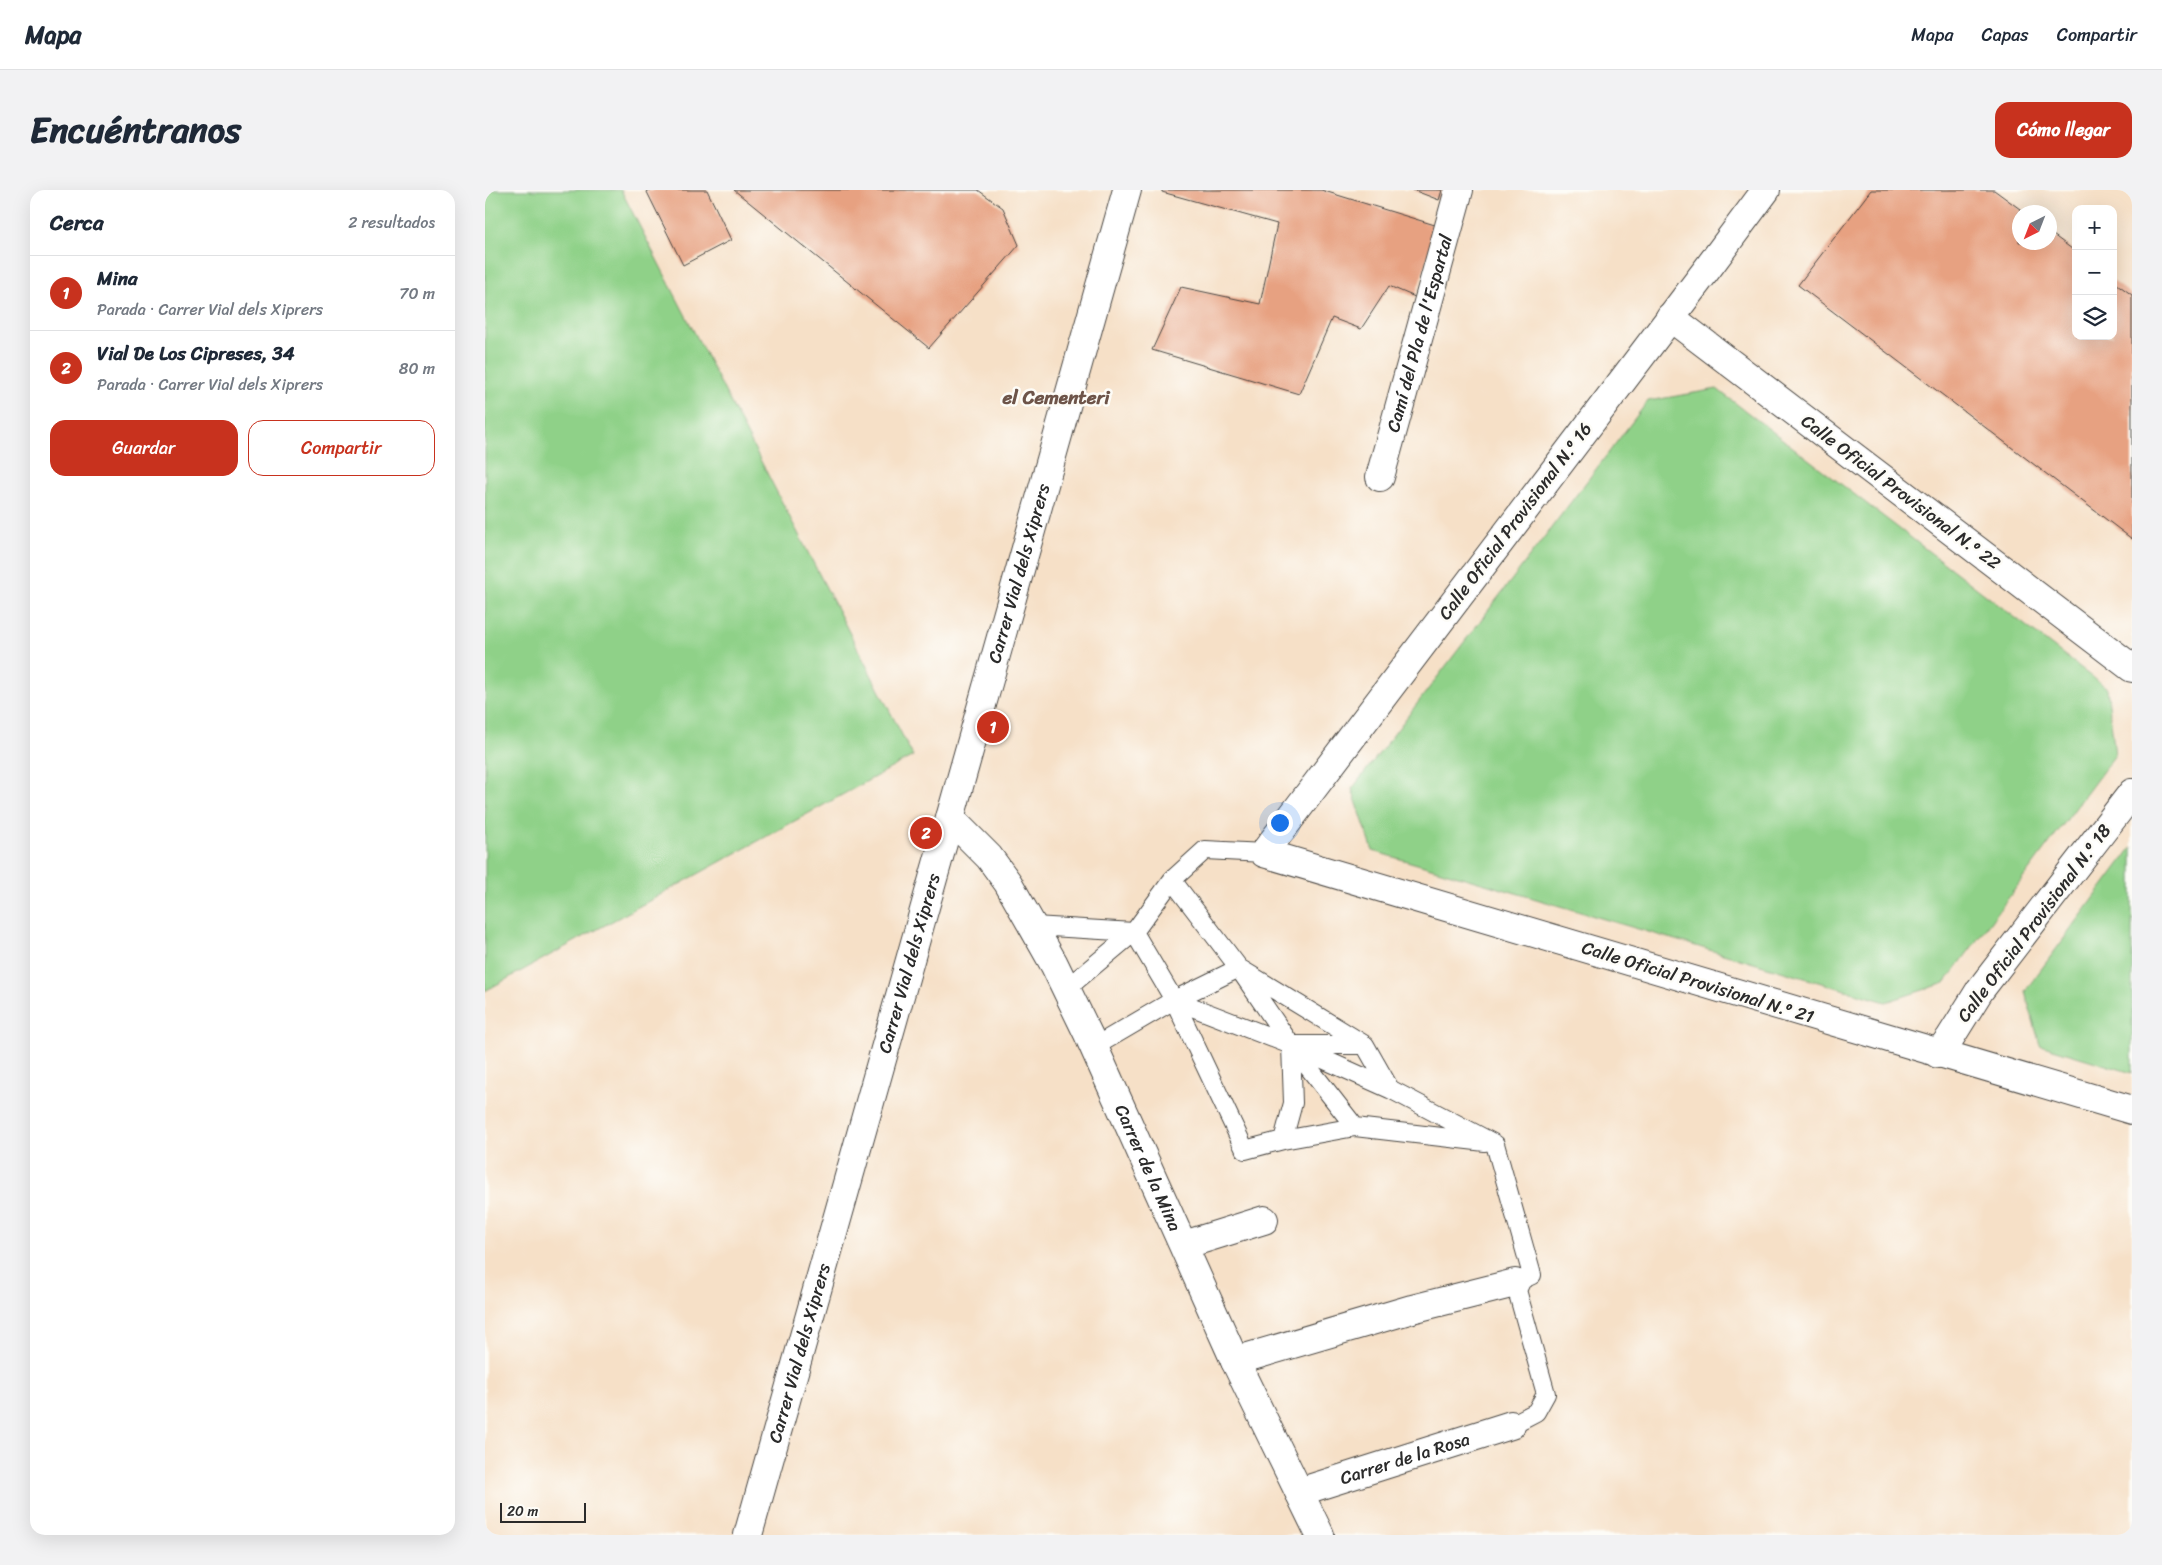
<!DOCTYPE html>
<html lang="es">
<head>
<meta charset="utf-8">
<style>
	body { margin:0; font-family:Sriracha,sans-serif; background:#f2f2f3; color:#1f2937 }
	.controls { position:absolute; right:15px; top:15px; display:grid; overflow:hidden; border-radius:10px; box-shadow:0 5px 20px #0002 }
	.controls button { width:45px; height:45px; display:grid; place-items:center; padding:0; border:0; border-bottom:1px solid #e0e1e3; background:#fff; color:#1f2937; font:25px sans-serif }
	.compass { position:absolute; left:1527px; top:15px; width:45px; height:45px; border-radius:50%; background:#fff; box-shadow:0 5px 20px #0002; rotate:222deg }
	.scale { position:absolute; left:15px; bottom:12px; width:86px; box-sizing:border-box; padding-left:5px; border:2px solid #2b2b2b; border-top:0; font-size:14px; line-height:18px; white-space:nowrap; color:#2b2b2b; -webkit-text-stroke:4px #fdfcf7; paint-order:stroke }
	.you { position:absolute; left:794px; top:632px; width:18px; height:18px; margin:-12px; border:4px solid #fff; border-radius:50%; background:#1a73e8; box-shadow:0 0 0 8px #1a73e833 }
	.badge { display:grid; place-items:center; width:32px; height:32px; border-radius:50%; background:#c8321e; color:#fff; font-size:16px; font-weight:700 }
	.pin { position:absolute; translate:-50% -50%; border:2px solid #fff; box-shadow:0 1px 5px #0006 }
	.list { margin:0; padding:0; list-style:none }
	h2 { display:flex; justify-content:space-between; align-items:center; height:65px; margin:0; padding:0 20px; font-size:21px }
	h2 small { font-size:16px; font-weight:400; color:#747a83 }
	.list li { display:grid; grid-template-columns:32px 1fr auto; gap:15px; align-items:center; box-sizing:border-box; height:75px; padding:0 20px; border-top:1px solid #e0e1e3 }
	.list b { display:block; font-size:19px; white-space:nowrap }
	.list p { margin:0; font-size:16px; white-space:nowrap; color:#747a83 }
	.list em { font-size:16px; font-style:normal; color:#747a83 }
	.actions { display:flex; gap:10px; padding:15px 20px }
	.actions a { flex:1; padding:11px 0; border:1px solid #c8321e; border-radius:15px; text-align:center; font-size:18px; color:#c8321e }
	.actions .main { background:#c8321e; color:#fff }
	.icon { flex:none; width:28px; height:28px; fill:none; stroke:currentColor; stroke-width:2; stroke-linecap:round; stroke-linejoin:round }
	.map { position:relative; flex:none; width:1647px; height:1345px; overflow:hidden; border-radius:15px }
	header { display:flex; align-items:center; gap:30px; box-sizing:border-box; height:70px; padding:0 25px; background:#fff; border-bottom:1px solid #e0e1e3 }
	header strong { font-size:24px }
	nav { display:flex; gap:28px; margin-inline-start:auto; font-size:18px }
	.intro { display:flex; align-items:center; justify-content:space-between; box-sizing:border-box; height:120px; padding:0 30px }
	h1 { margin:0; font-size:35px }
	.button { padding:12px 22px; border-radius:15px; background:#c8321e; color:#fff; font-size:18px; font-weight:700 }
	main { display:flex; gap:30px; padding:0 30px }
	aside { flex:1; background:#fff; border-radius:15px; box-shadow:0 5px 20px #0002 }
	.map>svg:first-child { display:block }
	.green { fill:#8fd188; stroke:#5d7e5a }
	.building { fill:#e7a181 }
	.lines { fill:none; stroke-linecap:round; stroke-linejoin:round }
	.lane-casing { stroke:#494642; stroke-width:20 }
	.street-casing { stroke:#494642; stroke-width:30 }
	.secondary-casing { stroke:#494642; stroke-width:30 }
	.lane { stroke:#fff; stroke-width:18 }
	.street { stroke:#fff; stroke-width:28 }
	.secondary { stroke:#fff; stroke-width:28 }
	.labels { text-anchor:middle; stroke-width:5; stroke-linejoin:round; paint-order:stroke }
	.street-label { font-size:18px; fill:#2b2b2b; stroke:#fdfcf7 }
	.neighbourhood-label { font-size:19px; font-weight:bold; fill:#6d5449; stroke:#fdfcf7 }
</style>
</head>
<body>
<header>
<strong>Mapa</strong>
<nav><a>Mapa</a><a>Capas</a><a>Compartir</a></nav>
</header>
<div class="intro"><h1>Encuéntranos</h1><a class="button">Cómo llegar</a></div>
<main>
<aside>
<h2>Cerca<small>2 resultados</small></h2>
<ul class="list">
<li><span class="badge">1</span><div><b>Mina</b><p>Parada · Carrer Vial dels Xiprers</p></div><em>70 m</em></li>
<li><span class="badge">2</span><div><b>Vial De Los Cipreses, 34</b><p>Parada · Carrer Vial dels Xiprers</p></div><em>80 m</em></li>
</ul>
<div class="actions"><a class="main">Guardar</a><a>Compartir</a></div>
</aside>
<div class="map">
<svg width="1647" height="1345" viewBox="0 0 1647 1345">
	<rect width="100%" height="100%" fill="#fdfcf7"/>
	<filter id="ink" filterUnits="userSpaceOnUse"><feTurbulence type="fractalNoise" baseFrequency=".02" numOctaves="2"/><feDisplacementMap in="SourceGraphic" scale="10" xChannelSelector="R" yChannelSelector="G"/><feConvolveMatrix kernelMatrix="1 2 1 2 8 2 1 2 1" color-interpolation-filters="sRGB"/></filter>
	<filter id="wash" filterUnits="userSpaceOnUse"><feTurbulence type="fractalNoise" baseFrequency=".0096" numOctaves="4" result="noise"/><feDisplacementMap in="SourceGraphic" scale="20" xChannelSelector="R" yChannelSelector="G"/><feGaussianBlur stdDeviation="1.12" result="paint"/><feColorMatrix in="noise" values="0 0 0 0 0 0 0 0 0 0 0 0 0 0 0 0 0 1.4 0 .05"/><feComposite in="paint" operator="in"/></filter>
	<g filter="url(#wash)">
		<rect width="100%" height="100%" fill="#f6e0c7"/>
		<path class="green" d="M0,0H136L428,566L0,801Z
			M1232,199L1622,498L1630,565L1460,793L1401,812L888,661L867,599L1163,211Z
			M1647,657V883L1555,855L1540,801Z"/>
		<g id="blocks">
			<path class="building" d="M161,0H222L246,50L198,75Z
				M249,0H493L518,18L534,55L444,158Z
				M677,0H836L953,36L930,107L904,96L876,139L847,128L814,204L667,160L696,97L775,114L792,34L677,2Z
				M928,0H957L954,10Z
				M1386,0H1509L1539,22H1534V52H1564V42L1591,62V146H1628V91L1647,105V349L1313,95Z"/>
		</g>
	</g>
	<g filter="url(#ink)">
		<use href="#blocks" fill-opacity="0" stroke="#494642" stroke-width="1"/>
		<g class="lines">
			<g class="lane-casing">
				<path id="lane" d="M687,690L754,778L689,810
					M549,736L649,742L689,810L609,857
					M754,778L880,855L905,899L1010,954L1047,1085L1030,1093L1061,1204L1051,1222L1026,1235
					M757,783L806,855L870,937L1000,952
					M581,799L649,742L687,690L720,660L779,663
					M689,810L806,855L808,913L798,950L760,960Z
					M811,855H880
					M809,856L905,899
					M798,950L870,937"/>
			</g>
			<g class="street-casing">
				<g id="street">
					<path d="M1281,0L1223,78L779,663L1647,920"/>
					<path d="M1185,127L1647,478"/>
					<path id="s1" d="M895,287L974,0"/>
					<path id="s2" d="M465,628L504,667L523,693L569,774L603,844L750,1171L835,1345"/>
					<path d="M1453,864L1465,848L1495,800L1647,603"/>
					<path d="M699,1055L779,1030"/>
					<path d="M750,1171L927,1119L1030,1093"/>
					<path id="s3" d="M814,1302L1026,1235"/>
				</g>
			</g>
			<g class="secondary-casing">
				<g id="secondary">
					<path id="s4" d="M263,1345L642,0"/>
				</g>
			</g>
			<use href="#lane" class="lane"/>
			<use href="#street" class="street"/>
			<use href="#secondary" class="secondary"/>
		</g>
	</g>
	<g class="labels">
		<g class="street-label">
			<text dy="6" stroke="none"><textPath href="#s1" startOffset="149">Camí del Pla de l'Espartal</textPath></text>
			<text transform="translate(1416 302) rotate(37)" y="6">Calle Oficial Provisional N.º 22</text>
			<text transform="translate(1030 331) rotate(-53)" y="6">Calle Oficial Provisional N.º 16</text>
			<text dy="6" stroke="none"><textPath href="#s4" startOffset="999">Carrer Vial dels Xiprers</textPath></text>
			<text transform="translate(1549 733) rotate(-53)" y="6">Calle Oficial Provisional N.º 18</text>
			<text dy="6" stroke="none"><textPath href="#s4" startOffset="594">Carrer Vial dels Xiprers</textPath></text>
			<text transform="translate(1213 792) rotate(17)" y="6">Calle Oficial Provisional N.º 21</text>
			<text dy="6" stroke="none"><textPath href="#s2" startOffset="405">Carrer de la Mina</textPath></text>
			<text dy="6" stroke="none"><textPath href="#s4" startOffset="189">Carrer Vial dels Xiprers</textPath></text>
			<text dy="6" stroke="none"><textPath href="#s3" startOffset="111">Carrer de la Rosa</textPath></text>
		</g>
		<g class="neighbourhood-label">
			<text x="571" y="214">el Cementeri</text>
		</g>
	</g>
</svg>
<div class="controls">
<button>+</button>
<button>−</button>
<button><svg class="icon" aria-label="layers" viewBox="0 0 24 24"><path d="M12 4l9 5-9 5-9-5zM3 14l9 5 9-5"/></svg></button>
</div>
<svg class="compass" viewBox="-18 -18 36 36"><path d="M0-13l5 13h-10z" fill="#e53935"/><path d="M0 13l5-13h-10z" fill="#747a83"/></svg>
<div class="scale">20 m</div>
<div class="you"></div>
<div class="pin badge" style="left:508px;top:537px">1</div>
<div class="pin badge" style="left:441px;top:643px">2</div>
</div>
</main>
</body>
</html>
